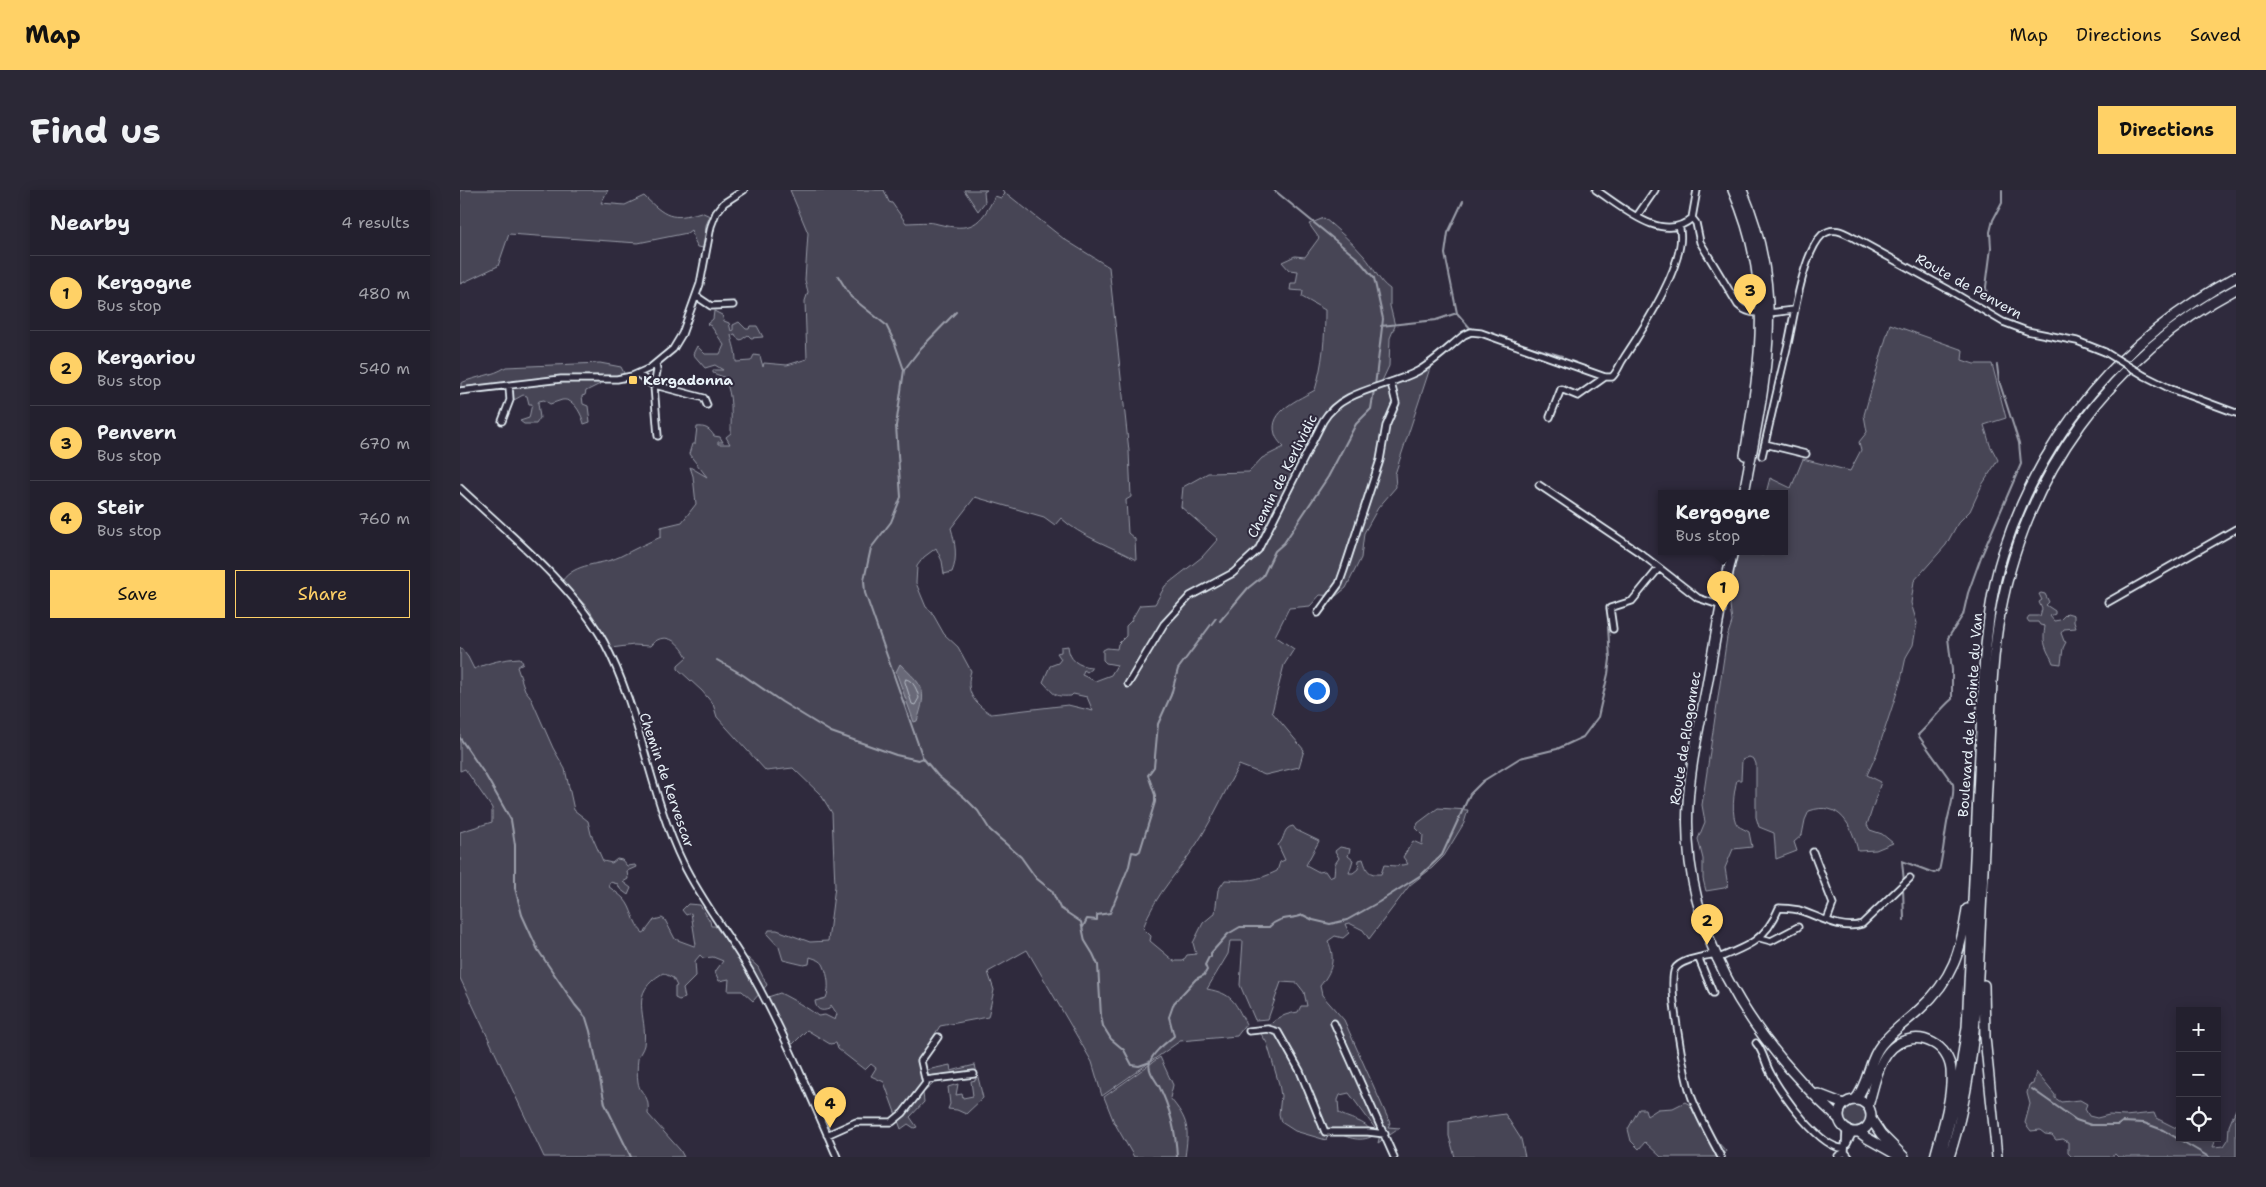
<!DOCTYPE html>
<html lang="en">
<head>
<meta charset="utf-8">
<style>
	body { margin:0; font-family:"Shantell Sans",sans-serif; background:#2b2836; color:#f1f3f6 }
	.controls { position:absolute; right:15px; bottom:15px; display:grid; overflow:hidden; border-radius:0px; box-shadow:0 2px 12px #0003 }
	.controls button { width:45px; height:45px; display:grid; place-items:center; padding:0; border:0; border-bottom:1px solid #403e4a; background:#23202e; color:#f1f3f6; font:25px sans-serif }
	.you { position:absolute; left:856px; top:500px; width:18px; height:18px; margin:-12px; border:4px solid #fff; border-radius:50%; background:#1a73e8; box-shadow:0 0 0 8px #1a73e833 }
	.badge { display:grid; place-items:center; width:32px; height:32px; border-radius:50%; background:#ffd166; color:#111; font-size:16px; font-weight:700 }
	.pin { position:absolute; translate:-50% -41px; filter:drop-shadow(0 1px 2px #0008) }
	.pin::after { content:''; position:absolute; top:26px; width:18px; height:15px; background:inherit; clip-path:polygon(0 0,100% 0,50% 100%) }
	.popup { position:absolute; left:1198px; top:300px; width:130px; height:65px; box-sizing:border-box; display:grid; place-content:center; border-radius:0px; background:#23202e; filter:drop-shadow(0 1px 4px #0005); font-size:16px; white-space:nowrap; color:#a3a3aa }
	.popup b { font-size:19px; color:#f1f3f6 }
	.popup::after { content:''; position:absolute; left:50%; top:100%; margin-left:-10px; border:10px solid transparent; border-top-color:#23202e }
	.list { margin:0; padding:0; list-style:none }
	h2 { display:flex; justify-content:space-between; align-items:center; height:65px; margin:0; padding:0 20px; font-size:21px }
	h2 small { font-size:16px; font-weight:400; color:#a3a3aa }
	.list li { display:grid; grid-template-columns:32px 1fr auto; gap:15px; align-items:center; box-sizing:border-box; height:75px; padding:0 20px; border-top:1px solid #403e4a }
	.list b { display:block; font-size:19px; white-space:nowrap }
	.list p { margin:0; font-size:16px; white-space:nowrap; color:#a3a3aa }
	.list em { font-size:16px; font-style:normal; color:#a3a3aa }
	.actions { display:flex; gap:10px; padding:15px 20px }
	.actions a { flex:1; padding:11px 0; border:1px solid #ffd166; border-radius:0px; text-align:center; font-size:18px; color:#ffd166 }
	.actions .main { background:#ffd166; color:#111 }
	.icon { flex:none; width:28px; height:28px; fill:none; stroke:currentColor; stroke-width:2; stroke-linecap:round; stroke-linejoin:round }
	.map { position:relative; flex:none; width:1776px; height:967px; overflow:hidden; border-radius:0px }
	header { display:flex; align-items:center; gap:30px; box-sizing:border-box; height:70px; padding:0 25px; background:#ffd166; color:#111 }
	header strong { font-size:24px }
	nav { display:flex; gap:28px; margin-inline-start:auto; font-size:18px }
	.intro { display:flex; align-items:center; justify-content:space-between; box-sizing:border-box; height:120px; padding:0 30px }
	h1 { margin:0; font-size:35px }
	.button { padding:12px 22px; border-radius:0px; background:#ffd166; color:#111; font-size:18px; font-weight:700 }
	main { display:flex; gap:30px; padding:0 30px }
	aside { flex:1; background:#23202e; border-radius:0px; box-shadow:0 2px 12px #0003 }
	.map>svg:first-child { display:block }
	.green { fill:#464455; stroke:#979aa6 }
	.water { fill:#696978; stroke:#9c9fab }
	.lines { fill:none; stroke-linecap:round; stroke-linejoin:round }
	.shore { stroke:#b5bbc5; stroke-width:1 }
	.stream { stroke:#9c9fab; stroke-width:2 }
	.minor-casing { stroke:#e8f1f8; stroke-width:9 }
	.primary-casing { stroke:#e8f1f8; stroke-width:12 }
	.trunk-casing { stroke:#e8f1f8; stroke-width:12 }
	.minor { stroke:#2f2a3d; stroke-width:5.5 }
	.primary { stroke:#2f2a3d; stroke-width:9 }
	.trunk { stroke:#2f2a3d; stroke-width:9 }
	.minor-bridge-casing { stroke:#e8f1f8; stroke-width:9; stroke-linecap:butt }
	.minor-bridge { stroke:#2f2a3d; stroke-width:5.5 }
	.poi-dot { fill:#ffd166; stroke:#2f2a3d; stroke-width:2 }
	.labels { text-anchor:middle; stroke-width:4; stroke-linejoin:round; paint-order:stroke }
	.street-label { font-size:14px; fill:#e8f1f8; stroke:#2f2a3d }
	.poi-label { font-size:14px; font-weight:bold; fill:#e8f1f8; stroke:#2f2a3d; text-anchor:start }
</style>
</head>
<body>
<header>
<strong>Map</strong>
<nav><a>Map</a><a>Directions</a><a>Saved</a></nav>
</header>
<div class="intro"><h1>Find us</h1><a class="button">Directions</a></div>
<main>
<aside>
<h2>Nearby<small>4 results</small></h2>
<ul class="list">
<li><span class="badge">1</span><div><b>Kergogne</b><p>Bus stop</p></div><em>480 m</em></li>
<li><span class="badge">2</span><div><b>Kergariou</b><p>Bus stop</p></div><em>540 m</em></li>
<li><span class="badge">3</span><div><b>Penvern</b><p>Bus stop</p></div><em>670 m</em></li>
<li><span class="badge">4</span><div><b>Steir</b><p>Bus stop</p></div><em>760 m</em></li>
</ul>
<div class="actions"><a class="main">Save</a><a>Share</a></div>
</aside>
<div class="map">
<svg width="1776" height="967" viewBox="0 0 1776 967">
	<rect width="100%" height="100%" fill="#2f2a3d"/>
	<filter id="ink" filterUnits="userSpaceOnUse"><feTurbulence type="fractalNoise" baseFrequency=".02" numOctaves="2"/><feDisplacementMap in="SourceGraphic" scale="10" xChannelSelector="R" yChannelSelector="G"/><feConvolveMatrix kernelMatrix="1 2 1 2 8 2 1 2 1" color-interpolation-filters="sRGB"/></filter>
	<g filter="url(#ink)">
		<path class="green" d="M0,0H148L141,13L165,15L184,6C206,27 211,31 241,22L250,26L246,35L244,58L237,57L231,40L227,43L178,53L49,44L38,76L0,94Z
			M330,0H424L429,12L432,13L446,33C456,33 469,31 478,34C511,42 520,36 535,6L541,8L545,4L542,0L604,49L649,77L669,261L671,307L666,310L668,343L675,349L676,370C652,356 621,347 601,328L595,335L584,327L515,307L491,338C495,352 498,368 492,382L484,384L482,371L476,358L464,367L457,376L456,393L466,417L471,421L484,444L498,457L511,481C505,501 513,513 531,524L608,515L633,521L627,507L613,504L611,506C592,507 595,504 583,492L590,476L598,473L601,469L597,463L601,462V457L608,456C609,470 618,476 631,477V479L627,482L624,480L622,485L635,491L651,485L657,475L646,473L643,470V460L647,458L657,459L658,454L666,446V436L671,431L680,415L695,414L705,396L742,367L758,349L721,317L723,297L748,283L789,282L802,268L824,257C821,254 816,249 815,244C808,221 840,209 855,200C863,173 865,148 865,120L842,107L843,101L830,100L831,93H836L838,81L829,80L822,72L835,66L845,67L859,48L849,34L864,28C878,40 892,52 904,66C914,77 918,91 930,99V116L935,136L930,148L929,176L922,191L971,175L935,284L936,297L918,318L904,343L901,368L886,398L876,406L860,405L850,416L829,418L815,446L834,459L824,475L812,522L844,560L839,577L805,585L779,575C766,599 755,624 741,647C722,679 695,703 683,738L691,746L690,751L714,771H723L727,765L736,764L733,753L743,733L755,723L758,700L765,690C786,691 797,691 817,681L820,672L825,670L818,655C826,648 822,638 833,636L836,640L859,651L846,675L859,682L865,681L869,687L874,685L875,674L879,668L875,661L880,657L890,659L888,666L893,670L889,683H893L898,679L899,670L903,669C907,681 908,685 921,684L924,675L936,676L948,674L943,667L953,651L962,655L963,645L956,638L958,633L978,618L1008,620L1004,633L984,666L972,678L950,695L909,749L903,740L889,733L885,734L889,743L883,748L875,746L868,751C876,769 872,781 860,796L862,805L884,830L930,933L928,937L940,938L918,953L920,945L889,903L880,905L878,910L879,923C892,931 908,930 913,946C899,953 886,947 873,941L870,942L866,950L835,941L821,932L819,924L821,906L819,894L807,853L801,844C814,830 819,825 838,822L841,816H847L844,802L837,793L821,792L808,829L795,830L780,795L783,751H770L768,764L747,799C773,804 774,811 786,834L777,846L720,851L642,906L632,872L567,760L528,782L534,800L528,827L480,836L458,871L462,881L490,875L491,881L515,875L523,908L506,924L497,920L488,919L490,914L488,897L498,894L496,905L502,904L503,908L513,906L511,891L516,890L515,884L473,891V894L463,903L464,912L450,927L457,937L454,938L448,934L441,939L424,892L411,886L416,878L411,874L405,880L378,859L376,853L370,854L347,840L333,854L328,851L308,807L320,803C330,808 350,819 358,826L365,825L375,830L377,824L371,815L369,819C361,822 356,820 355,811L366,808C370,799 368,785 364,776C362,770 355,769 350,767L349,774L344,775L323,770L319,757L307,744L309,740H317L350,752L368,751L375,696L372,623L361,605L333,578L306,581L257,527L253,514L242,501L218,479V475L227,467C219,451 204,440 190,456L174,455L151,458L129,419L102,391C116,372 139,376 159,367C173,360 186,353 201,347V337L222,332L236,314L233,286L230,277L247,287L229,264L232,254H235L237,237C245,236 250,239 254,246L260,247L263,252H258V254H270L266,247L271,243C271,226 273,205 265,190L266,188L253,183V180H263L255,175L245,178L233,164L237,156L245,164H260L264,155L251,136L247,134L253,129L254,121L262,125L264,131L269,133L271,141L273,140V135L279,132L286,139H289L290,136H297L303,147L291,148L288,145L281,150L277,148L275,144L271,145C273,155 276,160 276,172L291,171L294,165L300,166L303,177L304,173L327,175L347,169L345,111L348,102L345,90L348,43Z
			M504,0H527L524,2L525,12L518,21Z
			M1430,134L1503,160L1502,170L1514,174H1532L1546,228L1524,235L1530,255L1538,270L1522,295L1510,321L1498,333L1486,355L1454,391L1451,413L1457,433L1453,455L1446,467L1441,490L1417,563L1407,585L1421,592L1407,635L1410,640L1422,644L1433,653L1416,660L1398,661C1392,636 1380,610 1349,621L1345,630L1342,645L1334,652L1337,661L1316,669L1314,643L1299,637L1296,627V574L1294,569L1289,567L1282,570L1281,590H1277C1274,600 1270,628 1278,636C1281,638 1286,640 1289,642L1292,657L1273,659L1265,678L1268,696L1264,698L1246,701L1243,689V669L1238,649L1245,632L1242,615L1267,447L1272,432L1270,415L1276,361L1303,365L1304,361H1324V303H1306L1310,288L1331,298L1343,269L1390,281L1401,260L1399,252L1407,242L1404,225Z
			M140,173L161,177L164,183L159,187H141L140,194L126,201L125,205L122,206L123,214L128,216L130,232L124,234C122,225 114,208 102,210C98,211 94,213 90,214L84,210L79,211L78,213L80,228L76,234H64L60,231L69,228L72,214H69L67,206L63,205L54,210L51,193L1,197V193C16,186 33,186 46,177Z
			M1581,403L1585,404L1589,412L1586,415L1595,421V424L1590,426L1594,431L1600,430L1607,423L1614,425V432L1616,438L1604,439L1601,443L1604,451L1606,452L1603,458L1601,474L1593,473C1591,467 1588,464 1586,458C1583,450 1584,444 1585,436L1580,435L1578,432H1569L1567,429L1569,426H1580L1582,419L1579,412L1582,410L1579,404Z
			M0,457L8,467L14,479C30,472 43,469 60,468L63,473L57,477L65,500L70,506L93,558L105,579L114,620L128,631L131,644L143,671L152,673L157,669L162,670L167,676L175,675L176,677L167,681L168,689L163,692L171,698L168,705L160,699L158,694L150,692L148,696C153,700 159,704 164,709C173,719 172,732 183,743L185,742L194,730L202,728L205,730L215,749L234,756L236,755L231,723L226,725L222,720L228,714L240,715L250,731L251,736H255L281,770L288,768L298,777L307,795L293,811L282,801H268L269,789L259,791L255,782L263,771L253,767L243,768L240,765L235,771L236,786L223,799L225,808L219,810L215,808V797L217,796L213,788L203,783C167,804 188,824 184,855C183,860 179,864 178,869C177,875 177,886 178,892C180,906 190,902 188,924L220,960L224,967H84L0,788V642L32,632V618L5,579L0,581Z
			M700,867L713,895L710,908C729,931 729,938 725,967H674L654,932L644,907Z
			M1576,882L1595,905V908L1601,912L1620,910L1627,914L1625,919L1629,926L1637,928L1649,925L1665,926L1694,923L1696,928L1720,940V948H1752L1755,952L1753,957L1764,956L1768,950L1769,936L1776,919V967H1658L1655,964L1651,967H1612L1608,963V952L1603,949L1596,950L1592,945L1585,944L1580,940L1571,941L1565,933L1570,914L1567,903L1569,895L1573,894Z
			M1225,912L1230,915L1249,949H1255L1266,961L1264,965L1266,967H1201L1185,952L1179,959L1171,951L1168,939L1179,919H1185L1187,926L1198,919L1213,918Z
			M1383 926a12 12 0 1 1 24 0a12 12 0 1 1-24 0Z
			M1045,924L1061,949L1065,967H995L989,946V932Z"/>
		<path class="water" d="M440,474C463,496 468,499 457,531L454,532L436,482Z"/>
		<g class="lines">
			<path class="shore" d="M446,489C454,491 457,500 459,508L455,515L452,514L445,492Z"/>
			<path class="stream" d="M814,0L898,69L914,88L923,129L915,196
				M1003,11L988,43L985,64L997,123L1010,138L1018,140
				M378,86L391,107L426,135L434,151L444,180L436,236L441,307L431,332L411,358L404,390L405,403L463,568L478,586L505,608L518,621L530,640L561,667L576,688L592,701L600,718L621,732L625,751L633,764L638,775L641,826L643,836L651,849L664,860L672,875L679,876L690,872
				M1527,108L1526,97L1531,58L1530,42L1533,30L1542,13V0
				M921,136L976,130L997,123
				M1054,152L1102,166
				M444,180L461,158L496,122
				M760,431L788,398L803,386L815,361L824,353L868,287L896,234L911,219L914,200
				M257,470L283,485L322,512L371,542L436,565L458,570L463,568
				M0,548L26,586L51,630L55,655V698L62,725L78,760L115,815L126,828L130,841L145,914L171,967
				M1444,692L1442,671L1474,683L1479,681C1483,665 1484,650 1487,633C1489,620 1495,608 1493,594L1458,545C1471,533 1479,520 1492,509V480L1488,448L1503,425L1508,403L1521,367L1561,274L1559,253L1539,191L1537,175
				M1443,697L1444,730
				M623,737L627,729L637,730V725L650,723L669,676L672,662L677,663L680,661L695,612V605L688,585L694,577L698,534L711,505L718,479L756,428
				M1572,899L1616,930L1631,935H1658L1662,932L1684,933L1703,940L1749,967
				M717,967C716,942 710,918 699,896C695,889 687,880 690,872C693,862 706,853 714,846L709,827L714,813L736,789L744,785L747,780L745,775L749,767H751V763L768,744L780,737H809C819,726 831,730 843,725L853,730L870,734L887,730L919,712L961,685L982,665L1010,604L1023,591L1060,568L1097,559L1123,547L1138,527L1148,484L1150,469L1148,437"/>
			<g class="minor-casing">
				<path id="minor" d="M1136,0C1161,16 1203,55 1232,28L1236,33L1240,52L1278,115C1292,129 1317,121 1335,120
					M1177,26L1195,0
					M1232,28L1237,0
					M236,106L251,116L273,115
					M196,174L197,181L194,196L198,246
					M178,184L191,194L244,208L247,215
					M1685,186L1711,199L1776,223
					M0,201L101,189H157L172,186L190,178L213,159L222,144L240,94L251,36L256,23L264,13L284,0
					M1090,227L1101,199L1118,206L1145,187
					M42,231L50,210L49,196
					M1305,254L1346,264
					M1302,266C1311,228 1319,191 1328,154C1334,127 1343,63 1362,45C1373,36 1383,42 1394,48L1489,100L1543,132L1567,141L1617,151L1645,162
					M1079,295L1180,363L1238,408L1262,416
					M0,298C46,341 114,397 144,452C181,521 189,603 223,673C242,712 269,745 291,783C324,842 350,905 377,967
					M1648,412L1776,339
					M858,423L879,394L884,380L920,270L926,236L936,213L931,193
					M1153,439L1150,418L1172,411L1199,378
					M668,494L704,434L730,406L773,383L798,360L863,231C882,199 927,198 958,181C974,172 989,157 1004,145L1011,142L1021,143L1145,187H1152C1158,181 1159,175 1164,168C1182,141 1230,68 1219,36
					M1353,662L1373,714L1367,730
					M1300,748L1311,751L1338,737
					M1254,764C1244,767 1221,769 1215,779C1207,794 1225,890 1232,908C1240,929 1251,948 1261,967
					M1239,769L1253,803
					M1256,769C1287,757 1306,750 1319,718C1325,718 1333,719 1339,720C1358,726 1382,741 1402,734L1450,688
					M874,833L934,967
					M789,841L808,839L818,842L840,881L865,942H908L925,944
					M1296,853C1304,862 1305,874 1311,884C1321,904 1362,961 1385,958
					M466,890L514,884
					M1386,940L1385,962L1389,967
					M367,945L396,932H432L443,923L466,893L461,871L478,847
					M1387,954L1393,942
					M1378,966L1385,962"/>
			</g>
			<g class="primary-casing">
				<path id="primary" d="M1273,0C1314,93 1301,168 1285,265
					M1282,0C1328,108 1304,194 1284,303
					M1273,361C1262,405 1255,450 1247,495C1240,534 1230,574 1228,614C1221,740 1288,846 1378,928
					M1358,904L1384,914
					M1379 926a16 16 0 1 1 32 0a16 16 0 1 1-32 0Z
					M1411,929L1421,944L1444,967
					M1399,942L1407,948L1439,966"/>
			</g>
			<g class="trunk-casing">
				<path id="trunk" d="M1524,795L1525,847L1537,967
					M1395,910C1409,894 1408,871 1421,855C1432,841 1447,831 1460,819C1493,789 1501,761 1507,719
					M1408,916C1415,893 1419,857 1447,850C1456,847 1464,848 1473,853C1483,858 1490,869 1491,880C1493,909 1482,940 1475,967
					M1480,967L1497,904L1507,837L1524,479C1527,440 1531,400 1543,363C1583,241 1663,148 1776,87
					M1489,967C1513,894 1517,819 1520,743C1523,680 1526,617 1529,554C1531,511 1532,467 1540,424C1565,285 1652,165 1776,99"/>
			</g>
			<use href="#minor" class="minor"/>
			<use href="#primary" class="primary"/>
			<use href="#trunk" class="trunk"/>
			<g class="minor-bridge-casing">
				<path id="minor-bridge" d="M1645,162L1685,186"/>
			</g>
			<use href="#minor-bridge" class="minor-bridge"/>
		</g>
	</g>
	<rect class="poi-dot" x="168" y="185" width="10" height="10" rx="2.5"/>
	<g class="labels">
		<g class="street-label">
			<text transform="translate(1509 96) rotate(29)" y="5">Route de Penvern</text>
			<text transform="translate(822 286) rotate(-63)" y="5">Chemin de Kerlividic</text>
			<text transform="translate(1510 525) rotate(-86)" y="5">Boulevard de la Pointe du Van</text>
			<text transform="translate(1225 548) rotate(-81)" y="5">Route de Plogonnec</text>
			<text transform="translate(207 590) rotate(71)" y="5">Chemin de Kervescar</text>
		</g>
		<g class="poi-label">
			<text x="183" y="195">Kergadonna</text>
		</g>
	</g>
</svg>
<div class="controls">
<button>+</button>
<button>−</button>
<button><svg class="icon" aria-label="locate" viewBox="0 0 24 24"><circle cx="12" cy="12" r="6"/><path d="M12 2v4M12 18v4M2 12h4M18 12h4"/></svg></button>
</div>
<div class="you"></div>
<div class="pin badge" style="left:1263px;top:422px">1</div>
<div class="popup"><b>Kergogne</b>Bus stop</div>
<div class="pin badge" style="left:1247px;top:755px">2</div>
<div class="pin badge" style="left:1290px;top:125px">3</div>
<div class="pin badge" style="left:370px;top:938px">4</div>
</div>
</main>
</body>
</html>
